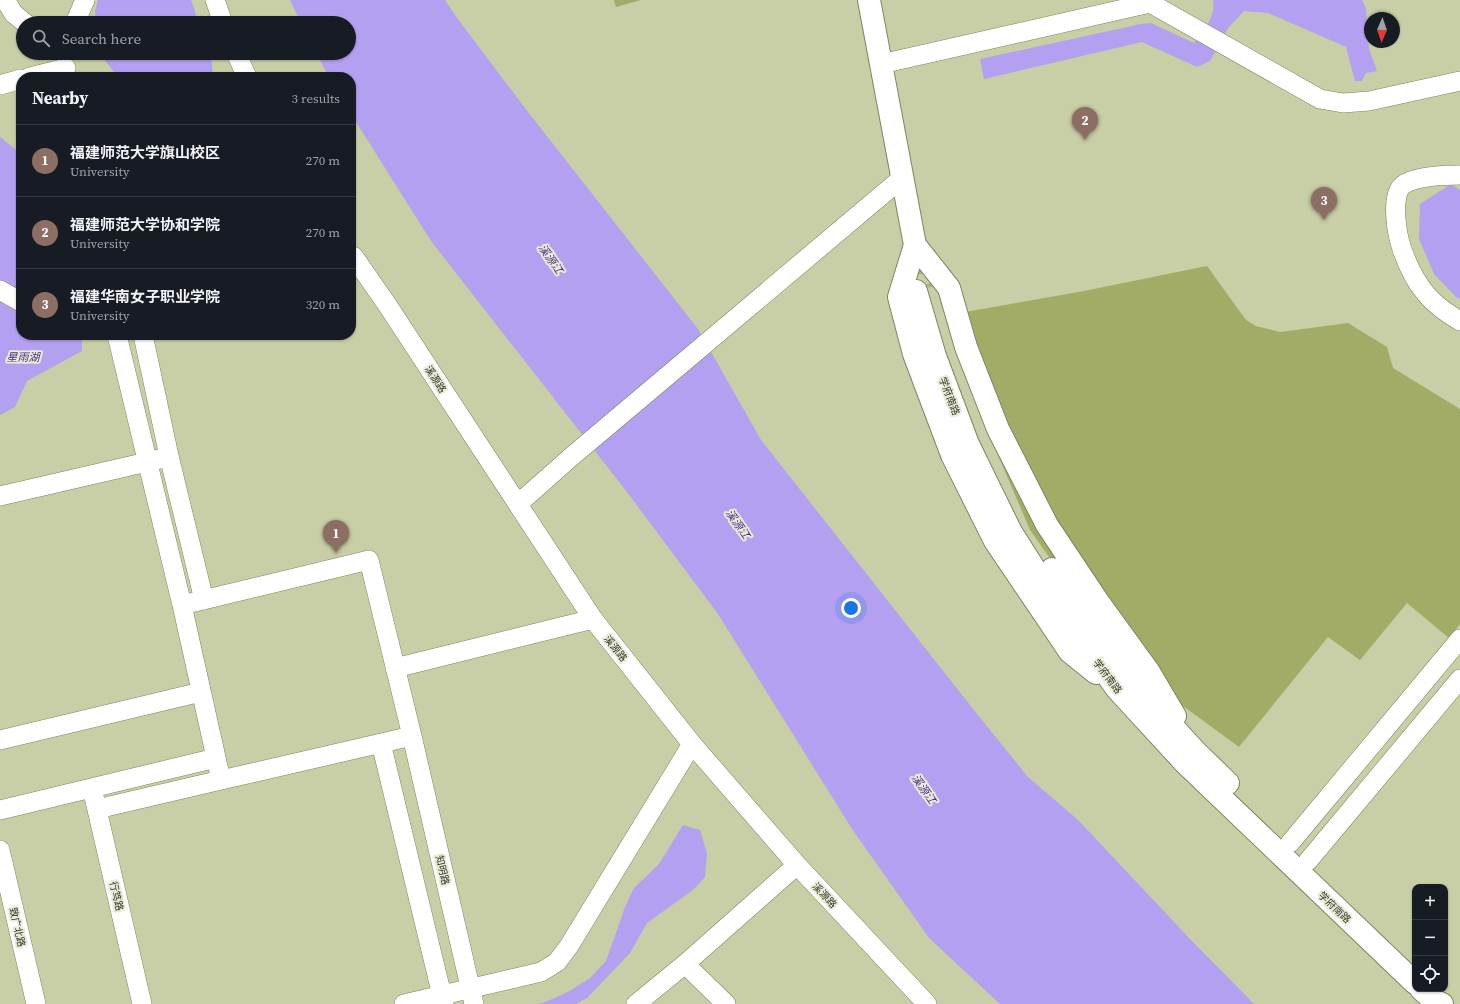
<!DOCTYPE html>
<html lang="en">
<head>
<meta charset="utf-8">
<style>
	body { margin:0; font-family:"Source Serif 4","Noto Sans SC",serif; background:#20242c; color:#f1f3f6 }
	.controls { position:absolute; right:12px; bottom:12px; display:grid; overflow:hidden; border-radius:8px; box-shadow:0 1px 3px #0004 }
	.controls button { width:36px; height:36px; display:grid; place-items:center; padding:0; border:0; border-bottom:1px solid #363941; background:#171b24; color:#f1f3f6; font:20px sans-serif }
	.compass { position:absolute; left:1364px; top:12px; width:36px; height:36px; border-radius:50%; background:#171b24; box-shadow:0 1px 3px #0004; rotate:182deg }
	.you { position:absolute; left:851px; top:608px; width:14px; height:14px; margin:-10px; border:3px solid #fff; border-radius:50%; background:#1a73e8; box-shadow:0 0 0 6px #1a73e833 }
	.badge { display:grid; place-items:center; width:26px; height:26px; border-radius:50%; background:#b9a8e0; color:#fff; font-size:13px; font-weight:700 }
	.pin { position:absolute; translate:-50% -33px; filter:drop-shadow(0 1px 2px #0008) }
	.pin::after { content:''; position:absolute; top:21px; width:14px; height:12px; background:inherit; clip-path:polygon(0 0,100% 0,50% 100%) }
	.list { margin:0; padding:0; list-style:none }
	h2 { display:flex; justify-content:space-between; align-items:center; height:52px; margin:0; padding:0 16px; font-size:17px }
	h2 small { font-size:13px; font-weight:400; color:#9ea1a6 }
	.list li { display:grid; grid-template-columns:26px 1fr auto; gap:12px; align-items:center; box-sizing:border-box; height:72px; padding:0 16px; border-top:1px solid #363941 }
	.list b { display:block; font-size:15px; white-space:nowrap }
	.list p { margin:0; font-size:13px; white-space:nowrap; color:#9ea1a6 }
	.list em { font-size:13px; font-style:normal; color:#9ea1a6 }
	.icon { flex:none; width:22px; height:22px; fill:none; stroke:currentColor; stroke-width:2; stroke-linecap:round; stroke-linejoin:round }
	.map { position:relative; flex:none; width:1460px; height:1004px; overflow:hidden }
	.search { position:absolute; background:#171b24; box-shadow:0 1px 3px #0004; left:16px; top:16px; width:340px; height:44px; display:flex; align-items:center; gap:10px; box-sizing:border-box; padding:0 14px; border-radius:22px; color:#9ea1a6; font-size:15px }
	.panel { position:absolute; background:#171b24; box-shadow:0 1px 3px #0004; left:16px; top:72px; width:340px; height:268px; border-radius:16px }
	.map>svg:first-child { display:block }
	.green { fill:#a3ac66 }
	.water { fill:#b3a0f0 }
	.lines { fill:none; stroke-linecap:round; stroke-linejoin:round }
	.major-tunnel { stroke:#aaaf8b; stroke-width:22; stroke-dasharray:22 11; stroke-linecap:butt }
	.minor-casing { stroke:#80855f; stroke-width:20 }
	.major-casing { stroke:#80855f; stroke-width:24 }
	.minor { stroke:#fff; stroke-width:19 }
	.major { stroke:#fff; stroke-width:22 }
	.labels { text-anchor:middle; stroke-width:4; stroke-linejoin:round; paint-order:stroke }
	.street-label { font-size:10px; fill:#333525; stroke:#e9ecd8 }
	.water-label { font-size:11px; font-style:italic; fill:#4d2e8a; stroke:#e9ecd8 }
</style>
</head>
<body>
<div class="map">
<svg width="1460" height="1004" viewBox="0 0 1460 1004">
	<rect width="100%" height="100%" fill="#c8cea5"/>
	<path class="green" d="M614,0H641L616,7Z
		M1207,266L1246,320L1256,326L1280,332L1348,323L1387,347L1393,368L1460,409V624L1449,638L1407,603L1360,660L1328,637L1239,747L1123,662L1030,530L974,399L965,312L1084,291Z"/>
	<path class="water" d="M98,0H191L199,23H96L95,11Z
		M290,0H445L457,18L528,112L698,329L761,440L977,714L1028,777L1078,820L1190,939L1254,1004H1000L929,938L852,829L718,614L627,492L431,241L351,114V77H329L316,53H349V23H301Z
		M1213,0H1362L1366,8L1369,49L1377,71L1366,73L1362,81H1355L1346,47L1268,13L1244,11L1228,28L1210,61L1197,67L1142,42L984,79L980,59L1141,24L1151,23L1194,43C1204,30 1216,17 1213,0Z
		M99,53H211L213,77H118Z
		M0,137L21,154V335H82V351L27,381L15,407L0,415Z
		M1451,184L1460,190V299L1456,297L1434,274L1419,239L1420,204Z
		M683,825L700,830L707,854L705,877L693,890L647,923L630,953L587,998L576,1004H535L543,1003L568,992L590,978L606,961L625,907L634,888L659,864Z"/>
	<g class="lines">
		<path class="major-tunnel" d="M924,251L931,287"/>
		<g class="minor-casing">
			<path id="minor" d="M5,0L14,14L25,23
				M215,0L223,23
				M75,23L85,0
				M236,53L247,77
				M881,64L1150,3L1320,99L1343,103L1369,101L1460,81
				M30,77L66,68
				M0,85L21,79
				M1460,175C1446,175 1415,176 1403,185C1390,195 1397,235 1402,249C1407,264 1416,282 1426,294C1435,305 1448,314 1460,321
				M351,258L354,257L388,306L593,619L692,744L797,865L927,1004
				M0,290L21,302
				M117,335L182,605
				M143,335L169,456L204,600
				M0,496L160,459
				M518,504L571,457L902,178
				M369,560L412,736L221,780L182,605Z
				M395,668L593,619
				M412,736L474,1004
				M0,740L201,692
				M381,743L444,1004
				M92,788L142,1004
				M97,809L221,780
				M0,810L216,758
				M1290,843L1460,639
				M0,850L36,1004
				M1308,861L1460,679
				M685,964L726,1004
				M404,1004L541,972L557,962L569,946L692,744
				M636,1004L685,964L797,865"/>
		</g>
		<g class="major-casing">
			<path id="major" d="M869,0L915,245L949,288L966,347L998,429L1047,525L1099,603L1149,672L1175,716
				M915,245L899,297L914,354L952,455L995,541L1070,652L1096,673
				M916,291L935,356L968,444L1011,532L1063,614L1117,689L1185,763L1415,983
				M1052,569L1129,679L1196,752L1228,783
				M1421,989L1432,999L1442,1004"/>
		</g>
		<use href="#minor" class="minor"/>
		<use href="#major" class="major"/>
	</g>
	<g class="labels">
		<g class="street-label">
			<text transform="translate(436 379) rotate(57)" y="4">溪源路</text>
			<text transform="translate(950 396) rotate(69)" y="4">学府南路</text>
			<text transform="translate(616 648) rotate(52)" y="4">溪源路</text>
			<text transform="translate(1108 676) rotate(53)" y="4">学府南路</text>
			<text transform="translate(443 870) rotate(77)" y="4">知明路</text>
			<text transform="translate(825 895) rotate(47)" y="4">溪源路</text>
			<text transform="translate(117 896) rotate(77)" y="4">行笃路</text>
			<text transform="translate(1335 907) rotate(44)" y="4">学府南路</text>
			<text transform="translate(18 927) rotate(77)" y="4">致广北路</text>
		</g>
		<g class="water-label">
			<text transform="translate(551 259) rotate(55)" y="4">溪源江</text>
			<text x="23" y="361">星雨湖</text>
			<text transform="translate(738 524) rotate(55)" y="4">溪源江</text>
			<text transform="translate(924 789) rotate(55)" y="4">溪源江</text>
		</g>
	</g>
</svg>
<div class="controls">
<button>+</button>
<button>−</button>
<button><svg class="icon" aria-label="locate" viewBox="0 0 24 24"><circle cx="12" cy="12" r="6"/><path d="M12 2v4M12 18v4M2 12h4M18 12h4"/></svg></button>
</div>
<svg class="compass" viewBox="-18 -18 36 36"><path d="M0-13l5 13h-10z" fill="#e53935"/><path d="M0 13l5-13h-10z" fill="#9ea1a6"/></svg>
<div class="you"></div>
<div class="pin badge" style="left:336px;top:553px;background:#8d6e63">1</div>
<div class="pin badge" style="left:1085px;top:140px;background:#8d6e63">2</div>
<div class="pin badge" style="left:1324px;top:220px;background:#8d6e63">3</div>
<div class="search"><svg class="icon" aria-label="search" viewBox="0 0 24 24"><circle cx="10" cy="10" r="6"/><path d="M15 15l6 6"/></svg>Search here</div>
<section class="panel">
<h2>Nearby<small>3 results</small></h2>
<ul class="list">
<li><span class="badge" style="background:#8d6e63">1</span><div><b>福建师范大学旗山校区</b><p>University</p></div><em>270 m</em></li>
<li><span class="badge" style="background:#8d6e63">2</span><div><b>福建师范大学协和学院</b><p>University</p></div><em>270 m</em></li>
<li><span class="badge" style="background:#8d6e63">3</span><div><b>福建华南女子职业学院</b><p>University</p></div><em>320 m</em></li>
</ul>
</section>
</div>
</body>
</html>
